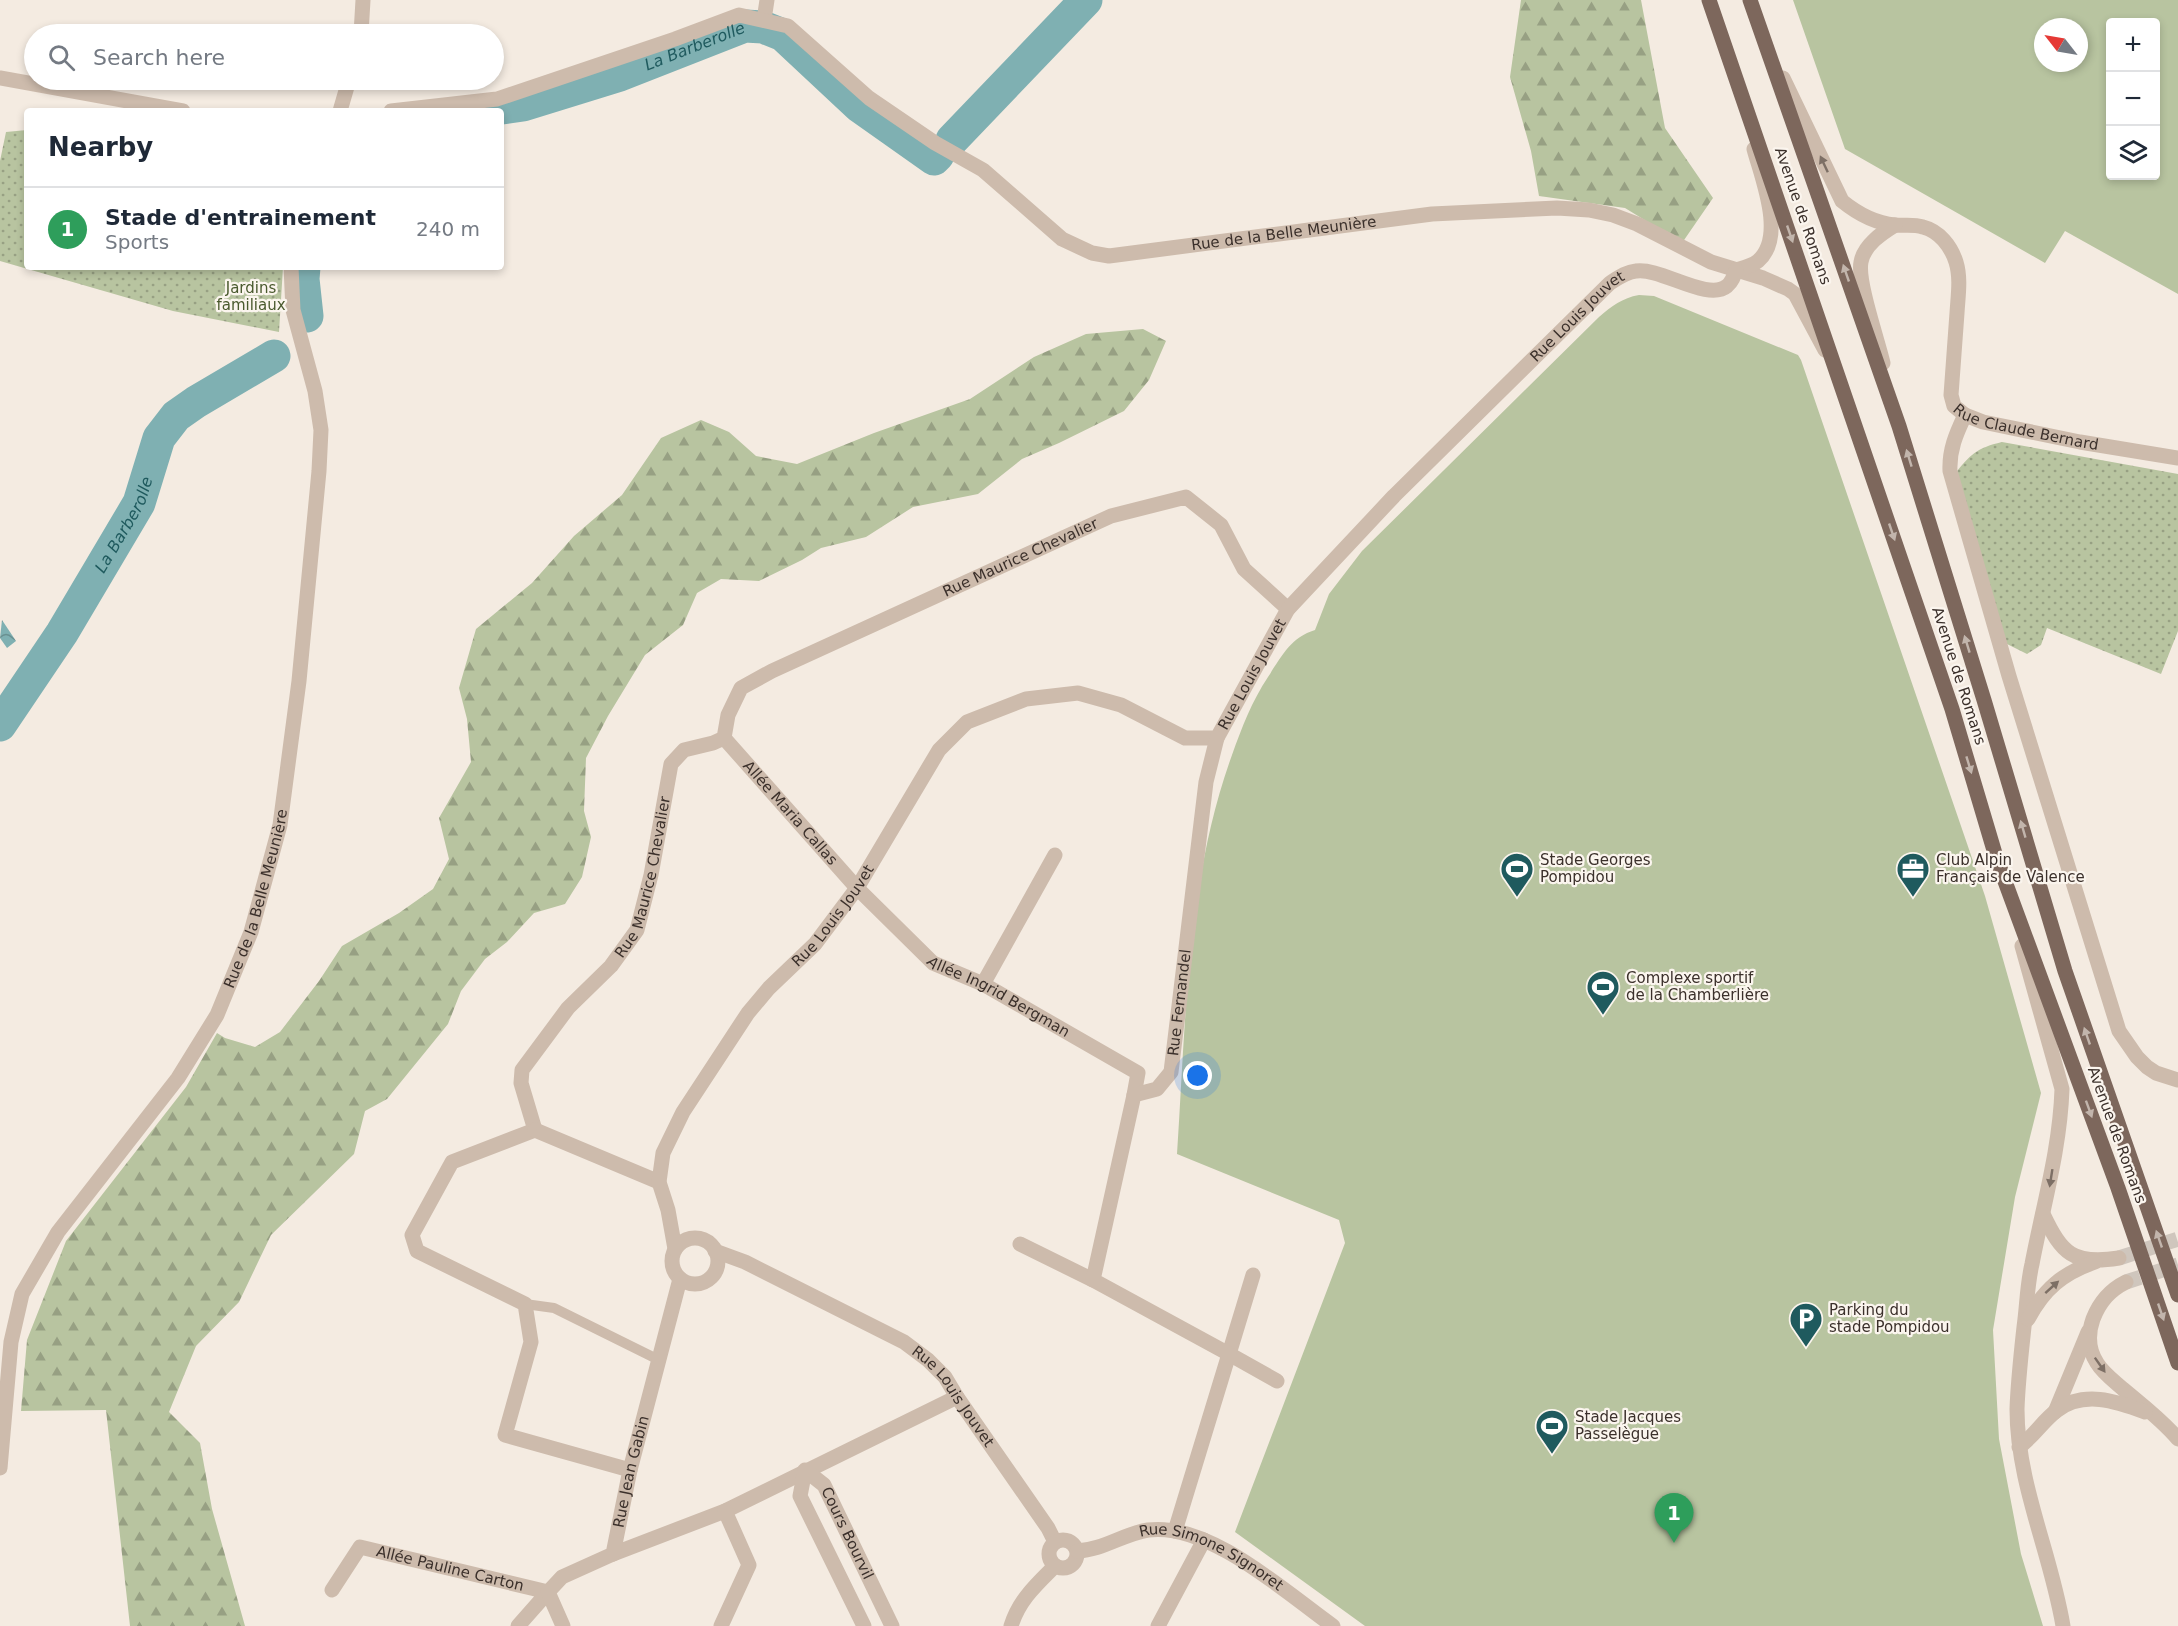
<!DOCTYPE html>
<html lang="en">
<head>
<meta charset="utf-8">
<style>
	body { margin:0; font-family:"DejaVu Sans",sans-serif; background:#f6f6f7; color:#1f2937 }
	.controls { position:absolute; right:18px; top:18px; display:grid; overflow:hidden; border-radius:6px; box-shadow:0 3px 9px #0003 }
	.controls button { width:54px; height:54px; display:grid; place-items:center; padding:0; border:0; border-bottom:2px solid #e0e1e3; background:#fff; color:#1f2937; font:30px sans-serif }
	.compass { position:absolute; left:2034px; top:18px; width:54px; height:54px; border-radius:50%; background:#fff; box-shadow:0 3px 9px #0003; rotate:301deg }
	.you { position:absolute; left:1198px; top:1076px; width:21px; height:21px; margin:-15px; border:4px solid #fff; border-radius:50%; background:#1a73e8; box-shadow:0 0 0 9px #1a73e833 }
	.badge { display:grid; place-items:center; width:39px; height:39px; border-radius:50%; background:#1f5a5e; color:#fff; font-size:20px; font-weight:700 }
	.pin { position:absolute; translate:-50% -50px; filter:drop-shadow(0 2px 3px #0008) }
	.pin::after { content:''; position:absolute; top:32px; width:21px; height:18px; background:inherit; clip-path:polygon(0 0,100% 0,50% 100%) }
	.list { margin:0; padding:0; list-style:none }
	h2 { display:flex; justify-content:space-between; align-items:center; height:78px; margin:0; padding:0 24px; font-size:26px }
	h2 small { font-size:20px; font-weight:400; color:#747a83 }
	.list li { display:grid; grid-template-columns:39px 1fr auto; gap:18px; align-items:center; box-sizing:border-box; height:84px; padding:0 24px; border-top:2px solid #e0e1e3 }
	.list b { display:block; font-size:22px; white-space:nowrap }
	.list p { margin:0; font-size:20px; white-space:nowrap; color:#747a83 }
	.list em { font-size:20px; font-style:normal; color:#747a83 }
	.icon { flex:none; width:33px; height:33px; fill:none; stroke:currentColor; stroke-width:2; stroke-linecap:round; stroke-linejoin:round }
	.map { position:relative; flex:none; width:2178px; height:1626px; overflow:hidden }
	.search { position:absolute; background:#fff; box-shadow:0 3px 9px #0003; left:24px; top:24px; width:480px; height:66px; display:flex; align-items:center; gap:15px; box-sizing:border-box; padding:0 21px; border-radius:33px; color:#747a83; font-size:22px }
	.panel { position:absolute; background:#fff; box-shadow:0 3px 9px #0003; left:24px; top:108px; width:480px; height:162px; border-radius:6px }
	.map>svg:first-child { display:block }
	.grass { fill:url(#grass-dots) }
	.forest { fill:url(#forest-firs) }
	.park { fill:#b8c4a0; fill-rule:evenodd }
	.water { fill:url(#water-waves) }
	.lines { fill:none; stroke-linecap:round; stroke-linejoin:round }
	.river { stroke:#7fb0b2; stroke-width:33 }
	.minor-tunnel { stroke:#cfc6bd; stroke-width:15; stroke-dasharray:15 8; stroke-linecap:butt }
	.pedestrian { stroke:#cdbbac; stroke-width:10 }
	.minor { stroke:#cdbbac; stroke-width:15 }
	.tertiary { stroke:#cdbbac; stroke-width:15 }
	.primary { stroke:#7d675c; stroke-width:15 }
	.oneway { fill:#7d6f65 }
	.oneway2 { fill:#c2b5ac }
	.labels { text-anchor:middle; stroke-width:4.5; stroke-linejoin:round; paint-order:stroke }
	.street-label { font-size:15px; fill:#3b302b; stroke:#fbf5ee }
	.park-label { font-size:15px; fill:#4a5a2e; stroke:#fbf5ee }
	.poi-label { font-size:15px; fill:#3b302b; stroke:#fbf5ee; text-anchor:start }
	.water-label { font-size:16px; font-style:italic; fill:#1f5a5e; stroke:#fbf5ee }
</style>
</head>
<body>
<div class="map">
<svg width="2178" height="1626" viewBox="0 0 2178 1626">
	<defs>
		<pattern id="grass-dots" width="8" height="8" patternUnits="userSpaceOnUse" patternTransform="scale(1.5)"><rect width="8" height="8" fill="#b8c4a0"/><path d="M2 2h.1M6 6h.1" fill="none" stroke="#97a083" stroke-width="1.8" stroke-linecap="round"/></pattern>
		<pattern id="forest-firs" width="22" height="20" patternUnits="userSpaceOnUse" patternTransform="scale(1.5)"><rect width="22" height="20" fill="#b8c4a0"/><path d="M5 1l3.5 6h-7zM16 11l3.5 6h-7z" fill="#97a083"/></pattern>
		<pattern id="water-waves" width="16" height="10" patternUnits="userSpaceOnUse" patternTransform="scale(1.5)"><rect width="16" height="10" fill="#7fb0b2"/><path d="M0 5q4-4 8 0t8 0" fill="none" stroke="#699091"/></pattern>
	</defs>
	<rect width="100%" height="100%" fill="#f4ebe1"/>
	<path class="grass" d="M27,130V267H283L279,332L173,311L0,261V161L6,132Z
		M2002,442L2178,474V631L2161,674L2047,628L2041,645L2027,654L2003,642L1954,475C1970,455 1976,448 2002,442Z"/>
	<path class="forest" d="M1521,0H1641L1665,128L1713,198L1682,243L1625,208L1539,196L1531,151L1510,77Z
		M1143,329L1166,341L1149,380L1124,411L1059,443L1022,459L978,494L913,507L866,537L821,548L802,560L759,581L721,579L697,593L683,625L645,655L608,716L586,758L584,811L591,837L582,877L565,904L534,913L507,942L485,959L461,991L448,1024L387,1099L365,1111L354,1154L271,1235L239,1302L196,1346L169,1412L200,1443L212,1509L245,1626H130L106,1410L21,1411L27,1340L66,1241L186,1087L217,1033L225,1038L255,1047L280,1032L319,981L342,946L399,913L433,889L449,859L439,818L471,762L467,719L459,688L476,629L532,583L574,536L622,495L661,438L701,420L729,432L756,456L797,464L874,433L970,399L1034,357L1086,334Z"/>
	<path class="park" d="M1793,0H2178V294L2065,231L2045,263L1845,149ZM2110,22H2156V176H2110ZM2043,27H2079V63H2043Z
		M1639,295L1654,296L1798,355L1801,360L1985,896L2041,1093L2015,1197L1993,1330L1999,1439L2021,1554L2043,1626H1365L1235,1532L1345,1243L1339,1220L1177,1154C1186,1020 1186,882 1232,755C1242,727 1252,701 1268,677C1281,657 1291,637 1315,630L1329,594L1362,551L1599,317C1612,306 1622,298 1639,295Z"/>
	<path class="water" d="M2,620L16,641L7,648L0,638Z"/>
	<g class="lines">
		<g class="river">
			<path id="s1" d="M481,111L523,105L620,75L745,26L763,27L783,35L859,106L934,159L938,155"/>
			<path d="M952,140L1086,0"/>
			<path d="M304,267L303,279L307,316"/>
			<path id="s2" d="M0,725L62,633L139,503L159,438L176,416L196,402L274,356"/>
		</g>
		<path class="minor-tunnel" d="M2119,1258L2178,1239
			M2126,1282L2178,1265"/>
		<path class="pedestrian" d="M525,1304L554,1308L659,1360"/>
		<g class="minor">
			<path d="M764,20L767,0"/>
			<path id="s3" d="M391,111L497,99L675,39L739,15L788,26L869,98L935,143L983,170L1062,239L1092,253L1109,256L1432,214L1557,208L1589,210L1613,215L1637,224L1711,262L1763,278L1788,289L1795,294L1825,350"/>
			<path d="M1736,270C1743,268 1752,266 1758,261C1786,237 1762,179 1754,149"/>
			<path d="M1965,415C1956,434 1949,450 1950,471L2009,676L2119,1031L2137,1057L2147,1067L2156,1073L2178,1080"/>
			<path id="s4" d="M724,738L857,888L933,963L983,984L1138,1073L1134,1095"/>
			<path d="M2022,946L2062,1089C2060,1149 2043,1206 2032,1264C2027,1285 2027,1306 2024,1327C2021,1355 2018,1381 2017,1409C2017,1484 2051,1553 2063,1626"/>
			<path d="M983,984L1055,855"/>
			<path id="s5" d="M535,1130L521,1083L522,1070L568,1008L611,966L637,930L651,875L671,764L684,750L713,743L724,738L728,715L741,688L772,671L1111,516L1186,497L1221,525L1244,569L1288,609"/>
			<path d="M535,1130L452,1162L412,1235L417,1251L525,1304L531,1342L505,1435L630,1470"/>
			<path d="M535,1130L659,1182"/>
			<path d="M2043,1214C2062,1254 2073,1265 2119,1258"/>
			<circle cx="695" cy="1261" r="23"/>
			<path d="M1020,1244L1093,1280"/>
			<path id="s6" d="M675,1249L668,1210L659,1182L663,1153L683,1112L748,1013L769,988L815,944L857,888L939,750L967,722L1026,699L1078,693L1121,705L1185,738H1217L1288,609L1394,496L1610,283C1618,278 1626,272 1636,271C1660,267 1708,302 1727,286C1732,282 1734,276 1736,270"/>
			<path id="s7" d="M715,1251L745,1262L904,1342L928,1360L945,1377L957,1397L1048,1528L1055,1542"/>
			<path d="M1253,1275L1229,1354L1277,1381"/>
			<path d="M2126,1282C2110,1290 2100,1301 2093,1319C2088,1333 2088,1349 2097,1363C2103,1373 2114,1381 2123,1389C2142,1405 2162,1420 2178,1439"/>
			<path d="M2028,1319C2044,1289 2063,1273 2095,1262"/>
			<path d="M2055,1412L2088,1332"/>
			<path d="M2019,1447C2033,1437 2042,1422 2056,1411C2083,1390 2116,1401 2145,1412"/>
			<path id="s8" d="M1175,1531L1229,1354L1093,1280L1134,1095L1157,1089L1171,1072L1206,782L1217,738"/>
			<circle cx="1063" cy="1554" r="14"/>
			<path id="s9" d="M1077,1551C1103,1550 1123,1534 1148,1530C1209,1522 1285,1592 1333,1626"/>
			<path d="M613,1554L725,1511L957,1397"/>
			<path id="s10" d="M332,1590L360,1547L548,1592L518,1626"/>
			<path id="s11" d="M563,1626L548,1592L562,1577L613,1554L630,1470L680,1279"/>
			<path d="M721,1626L749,1565L725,1511"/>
			<path id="s12" d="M864,1626L800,1496L805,1470L824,1485L892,1626"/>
			<path d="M1011,1626C1019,1600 1036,1585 1055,1566"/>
			<path d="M1158,1626L1204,1540"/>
		</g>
		<g class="tertiary">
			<path d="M361,34L363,0"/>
			<path d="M0,78L183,111"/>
			<path id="s13" d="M1783,78L1842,201C1858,214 1874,223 1895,225C1905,226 1913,224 1923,227C1939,231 1951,246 1956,262C1961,278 1958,296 1957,313C1955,340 1953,368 1951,395L1954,406L1965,415L1983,422L2080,442L2178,458"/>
			<path d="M340,111L349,80"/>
			<path d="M1883,363C1878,341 1857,281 1861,262C1864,245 1882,233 1895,225"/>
			<path id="s14" d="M0,1468L11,1342L22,1294L58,1232L178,1078L217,1015L251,932L280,825L299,681L319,471L321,430L315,391L293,310L291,267"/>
		</g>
		<path class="primary" d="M1709,0L1952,709L1996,857L2118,1188L2178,1363
			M1750,0L1899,426L1984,700L2065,971L2178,1295"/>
	</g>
	<defs><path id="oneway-solid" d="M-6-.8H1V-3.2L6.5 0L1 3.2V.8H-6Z" transform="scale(1.5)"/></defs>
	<g class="oneway">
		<use href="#oneway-solid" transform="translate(1824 164) rotate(-115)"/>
		<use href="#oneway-solid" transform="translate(2051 1178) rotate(99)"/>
		<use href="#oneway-solid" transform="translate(2052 1287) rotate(-42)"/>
		<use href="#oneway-solid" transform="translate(2100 1365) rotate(55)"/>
	</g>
	<g class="oneway2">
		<use href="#oneway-solid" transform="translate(1790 234) rotate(71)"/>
		<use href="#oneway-solid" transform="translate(1846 273) rotate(-109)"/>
		<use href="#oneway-solid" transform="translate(1909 458) rotate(-107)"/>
		<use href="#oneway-solid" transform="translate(1892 532) rotate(71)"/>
		<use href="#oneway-solid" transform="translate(1967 644) rotate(-107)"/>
		<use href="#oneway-solid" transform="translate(1969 765) rotate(73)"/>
		<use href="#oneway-solid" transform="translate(2023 829) rotate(-106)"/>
		<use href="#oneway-solid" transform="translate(2087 1036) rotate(-109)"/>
		<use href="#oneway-solid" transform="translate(2089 1109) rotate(70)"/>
		<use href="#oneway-solid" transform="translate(2159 1239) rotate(-109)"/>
		<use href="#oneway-solid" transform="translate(2161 1312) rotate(71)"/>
	</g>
	<defs>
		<g id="stadium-pin" transform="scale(1.725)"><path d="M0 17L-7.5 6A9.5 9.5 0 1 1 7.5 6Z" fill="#1f5a5e" stroke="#fbf5ee"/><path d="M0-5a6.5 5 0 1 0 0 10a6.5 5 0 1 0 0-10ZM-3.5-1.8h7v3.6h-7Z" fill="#fff"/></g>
		<g id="office-pin" transform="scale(1.725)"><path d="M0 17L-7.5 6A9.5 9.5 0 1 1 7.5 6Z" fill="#1f5a5e" stroke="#fbf5ee"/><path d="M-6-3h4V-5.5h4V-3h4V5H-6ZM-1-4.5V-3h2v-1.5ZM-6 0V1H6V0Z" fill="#fff"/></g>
		<g id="parking-pin" transform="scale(1.725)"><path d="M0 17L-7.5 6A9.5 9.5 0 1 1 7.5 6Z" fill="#1f5a5e" stroke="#fbf5ee"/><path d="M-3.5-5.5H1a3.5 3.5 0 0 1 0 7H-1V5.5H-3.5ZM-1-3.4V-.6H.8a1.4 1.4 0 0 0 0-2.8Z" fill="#fff"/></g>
	</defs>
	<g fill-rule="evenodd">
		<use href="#stadium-pin" x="1517" y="869"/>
		<use href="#office-pin" x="1913" y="869"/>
		<use href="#stadium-pin" x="1603" y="987"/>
		<use href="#parking-pin" x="1806" y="1319"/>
		<use href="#stadium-pin" x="1552" y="1426"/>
	</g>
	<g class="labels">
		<g class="street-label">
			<text transform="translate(1803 216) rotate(71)" y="5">Avenue de Romans</text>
			<text dy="5" stroke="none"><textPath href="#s3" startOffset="988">Rue de la Belle Meunière</textPath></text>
			<text dy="5" stroke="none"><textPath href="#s6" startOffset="1452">Rue Louis Jouvet</textPath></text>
			<text dy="5" stroke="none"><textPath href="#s13" startOffset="495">Rue Claude Bernard</textPath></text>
			<text dy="5" stroke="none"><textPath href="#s5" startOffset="836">Rue Maurice Chevalier</textPath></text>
			<text dy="5" stroke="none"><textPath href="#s6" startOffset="966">Rue Louis Jouvet</textPath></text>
			<text transform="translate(1959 676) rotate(72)" y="5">Avenue de Romans</text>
			<text dy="5" stroke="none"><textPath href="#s4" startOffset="100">Allée Maria Callas</textPath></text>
			<text dy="5" stroke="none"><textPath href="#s5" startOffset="296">Rue Maurice Chevalier</textPath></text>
			<text dy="5" stroke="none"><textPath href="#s14" startOffset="640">Rue de la Belle Meunière</textPath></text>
			<text dy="5" stroke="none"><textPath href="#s6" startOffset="392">Rue Louis Jouvet</textPath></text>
			<text dy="5" stroke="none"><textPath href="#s4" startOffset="381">Allée Ingrid Bergman</textPath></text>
			<text dy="5" stroke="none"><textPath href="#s8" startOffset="645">Rue Fernandel</textPath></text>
			<text transform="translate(2117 1135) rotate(70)" y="5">Avenue de Romans</text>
			<text dy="5" stroke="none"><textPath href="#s7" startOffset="284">Rue Louis Jouvet</textPath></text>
			<text dy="5" stroke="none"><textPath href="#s11" startOffset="198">Rue Jean Gabin</textPath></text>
			<text dy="5" stroke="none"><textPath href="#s12" startOffset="249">Cours Bourvil</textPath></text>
			<text dy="5" stroke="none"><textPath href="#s9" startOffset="144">Rue Simone Signoret</textPath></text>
			<text dy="5" stroke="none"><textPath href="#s10" startOffset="144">Allée Pauline Carton</textPath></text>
		</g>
		<g class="park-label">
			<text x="251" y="293">Jardins<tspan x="251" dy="17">familiaux</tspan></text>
		</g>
		<g class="poi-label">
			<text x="1540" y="865">Stade Georges<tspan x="1540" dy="17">Pompidou</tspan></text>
			<text x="1936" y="865">Club Alpin<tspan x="1936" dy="17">Français de Valence</tspan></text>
			<text x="1626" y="983">Complexe sportif<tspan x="1626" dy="17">de la Chamberlière</tspan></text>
			<text x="1829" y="1315">Parking du<tspan x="1829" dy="17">stade Pompidou</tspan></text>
			<text x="1575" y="1422">Stade Jacques<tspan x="1575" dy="17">Passelègue</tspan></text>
		</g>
		<g class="water-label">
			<text dy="6" stroke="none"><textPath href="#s1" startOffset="224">La Barberolle</textPath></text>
			<text dy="6" stroke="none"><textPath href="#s2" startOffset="236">La Barberolle</textPath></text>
		</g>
	</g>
</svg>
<div class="controls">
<button>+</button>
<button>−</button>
<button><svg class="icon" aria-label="layers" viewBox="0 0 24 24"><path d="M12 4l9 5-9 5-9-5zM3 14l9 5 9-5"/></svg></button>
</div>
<svg class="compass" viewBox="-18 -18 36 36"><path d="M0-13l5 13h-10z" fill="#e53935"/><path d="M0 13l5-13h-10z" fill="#747a83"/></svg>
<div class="you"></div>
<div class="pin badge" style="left:1674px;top:1543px;background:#2e9e5b">1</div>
<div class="search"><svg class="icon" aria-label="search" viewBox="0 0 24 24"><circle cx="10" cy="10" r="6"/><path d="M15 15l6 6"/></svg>Search here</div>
<section class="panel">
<h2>Nearby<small></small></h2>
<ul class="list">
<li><span class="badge" style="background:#2e9e5b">1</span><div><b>Stade d'entrainement</b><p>Sports</p></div><em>240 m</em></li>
</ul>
</section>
</div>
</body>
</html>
